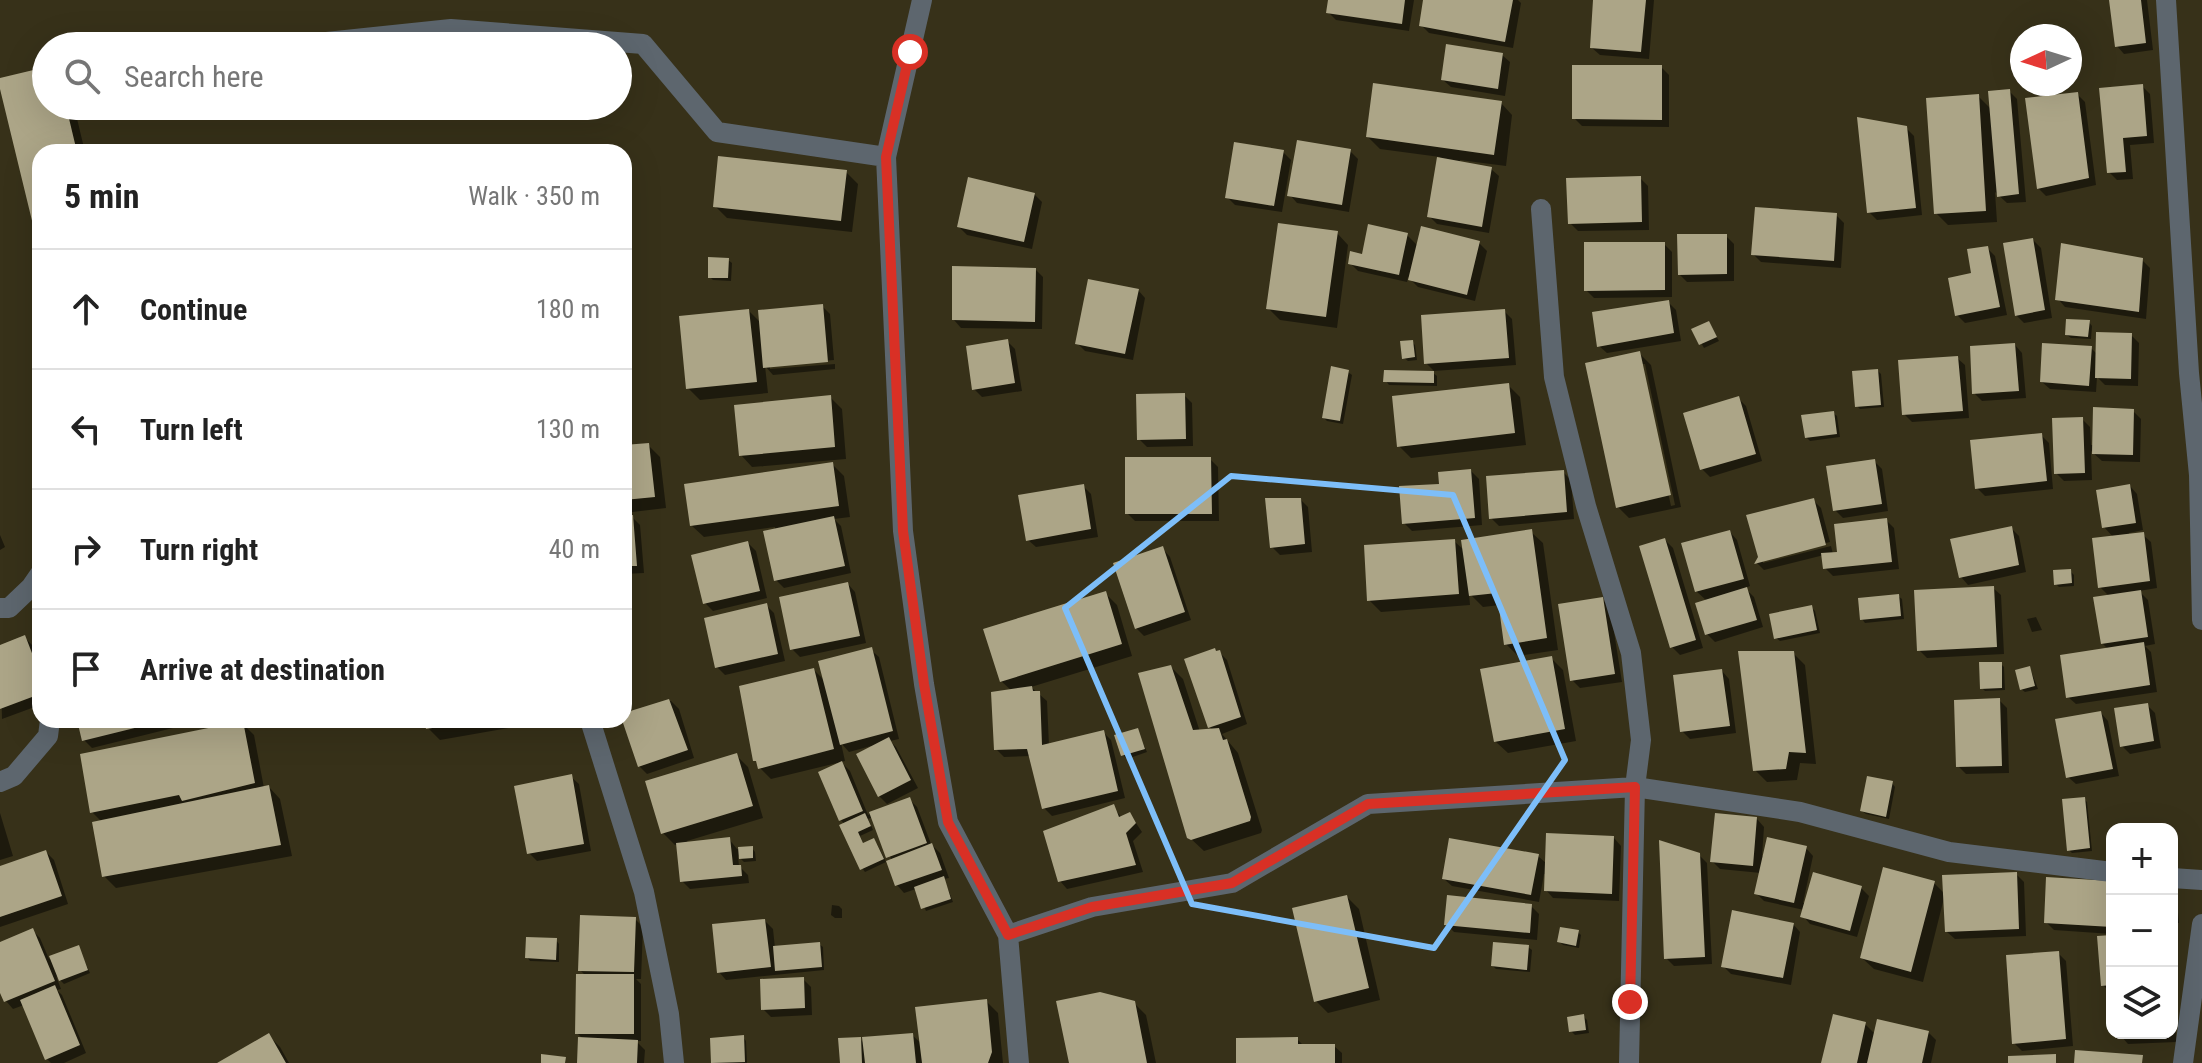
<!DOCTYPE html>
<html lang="en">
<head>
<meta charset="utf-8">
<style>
	body { margin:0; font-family:"Roboto Condensed",sans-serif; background:#f2f2f2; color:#222 }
	.controls { position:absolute; right:24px; bottom:24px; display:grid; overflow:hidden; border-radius:16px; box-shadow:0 8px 32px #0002 }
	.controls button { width:72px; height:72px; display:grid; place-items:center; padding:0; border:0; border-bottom:2px solid #e0e0e0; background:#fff; color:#222; font:40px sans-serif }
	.compass { position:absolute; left:2010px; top:24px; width:72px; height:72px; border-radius:50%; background:#fff; box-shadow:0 8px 32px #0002; rotate:266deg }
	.stop { position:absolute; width:24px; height:24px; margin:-18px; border:6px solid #d93025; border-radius:50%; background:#fff }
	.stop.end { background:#d93025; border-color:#fff; box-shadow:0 2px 8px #0008 }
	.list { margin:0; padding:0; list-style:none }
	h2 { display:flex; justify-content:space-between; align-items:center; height:104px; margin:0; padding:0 32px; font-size:34px }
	h2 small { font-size:26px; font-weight:400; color:#767676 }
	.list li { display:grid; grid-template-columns:52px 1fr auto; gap:24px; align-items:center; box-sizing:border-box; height:120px; padding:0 32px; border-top:2px solid #e0e0e0 }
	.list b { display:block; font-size:30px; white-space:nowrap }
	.list em { font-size:26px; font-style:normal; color:#767676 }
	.icon { flex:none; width:44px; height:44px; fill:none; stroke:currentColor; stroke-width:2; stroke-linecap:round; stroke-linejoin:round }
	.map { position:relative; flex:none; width:2202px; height:1063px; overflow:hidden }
	.search { position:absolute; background:#fff; box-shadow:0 8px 32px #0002; left:32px; top:32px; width:600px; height:88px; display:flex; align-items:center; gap:20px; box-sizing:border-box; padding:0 28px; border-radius:44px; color:#767676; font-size:30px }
	.panel { position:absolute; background:#fff; box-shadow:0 8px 32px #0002; left:32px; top:144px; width:600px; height:584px; border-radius:24px }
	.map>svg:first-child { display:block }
	.shadow { fill:#0007; fill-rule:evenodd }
	.building { fill:#aca587 }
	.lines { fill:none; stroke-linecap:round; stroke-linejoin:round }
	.minor { stroke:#5d666e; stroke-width:20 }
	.route { stroke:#d93025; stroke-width:10 }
	.marked { fill:none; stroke:#7dbef9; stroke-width:6; stroke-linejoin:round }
</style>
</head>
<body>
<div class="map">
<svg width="2202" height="1063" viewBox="0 0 2202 1063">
	<rect width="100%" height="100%" fill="#373119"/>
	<path class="shadow" d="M1330,0H1414L1409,31L1336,20L1328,12Z
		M1425,0H1518L1521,3L1513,48L1429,33L1421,25Z
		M1595,0H1654L1649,59L1600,55L1592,48Z
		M2111,0H2147L2153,50L2124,54L2117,46Z
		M1502,55L1510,62L1505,96L1451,87L1443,80Z
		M1661,67L1669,75V127L1582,126L1574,118Z
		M46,69V106H74L85,152H40V234L37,232L0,81Z
		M2142,86L2150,94L2154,143L2130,145L2133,179L2117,180L2109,172Z
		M2009,91L2017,99L2026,202L2007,203L1995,192L1997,222L1948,225L1936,213L1978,96L1991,109Z
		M2077,94L2085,102L2096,185L2046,196L2038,188Z
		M1501,103L1512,115L1506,166L1460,160V163L1491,169L1499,176L1489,233L1437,224L1429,216L1440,157L1380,149L1368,137Z
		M1906,128L1914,136L1922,215L1877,220L1869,212Z
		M1350,151L1358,159L1349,212L1297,203L1290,195Z
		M1283,152L1291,160L1282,212L1235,205L1227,197Z
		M846,172L858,184L852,232L727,218L715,206Z
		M1640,178L1648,186L1649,230L1578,231L1570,223Z
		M1034,194L1042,202L1032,249L967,235L959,227Z
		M1836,215L1844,223L1841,268L1761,262L1753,254Z
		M1337,233L1348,245L1337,328L1280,320L1268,308Z
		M1407,235L1418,246L1479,243L1487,251L1475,301L1418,287L1408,277L1407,282L1358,271L1350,263Z
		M1726,236L1734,244V281L1687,282L1679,274Z
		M2033,240L2041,248L2052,318L2024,323L2016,315Z
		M1664,244L1672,252V297L1594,298L1586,290Z
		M1987,248L1995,256L2007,315L1965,323L1957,315Z
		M728,260L732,263L731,281L713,280L710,277Z
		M2142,260L2150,268L2146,319L2065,307L2058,299Z
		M1036,270L1043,277L1042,329L961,328L954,320Z
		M1138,290L1145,298L1133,360L1085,351L1077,343Z
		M1668,302L1676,310L1681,341L1607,353L1599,346Z
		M822,306L830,314L834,360L770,365V369L835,364V369L773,375L765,366L768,393L700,400L688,388L749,311L762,324Z
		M1504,311L1512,319L1516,365L1434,371L1426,363Z
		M2089,322L2092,326L2091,339L2071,338L2067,335Z
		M1708,323L1719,341L1704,348L1694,330Z
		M2131,335L2139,343L2138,386L2105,385L2097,377L2096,392L2050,389L2042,382L2091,348L2098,355Z
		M1007,341L1015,349L1022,391L982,397L974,389Z
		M1412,342L1415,345L1417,360L1408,361L1404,358Z
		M2015,345L2022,353L2026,398L1982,401L1974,393Z
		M1639,353L1651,365L1681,507L1629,518L1618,507ZM1640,364H1645L1675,505L1671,506Z
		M1957,358L1965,365L1969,418L1912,422L1904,414Z
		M1878,371L1881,374L1884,407L1860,409L1857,406Z
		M1348,372L1352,375L1343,424L1327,421L1324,418Z
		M1433,373L1437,376V386L1389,385L1386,381Z
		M1508,385L1520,397L1526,445L1411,458L1399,446Z
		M1184,395L1192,403L1193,446L1147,447L1139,439Z
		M830,397L842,409L846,459L752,467L741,455Z
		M1739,399L1746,406L1762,461L1710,477L1702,469Z
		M2133,411L2141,419L2140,462L2102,461L2091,451L2092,480L2064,481L2056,473L2082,419L2090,427L2091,445H2094Z
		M1833,413L1837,416L1840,437L1810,441L1806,437Z
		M2041,435L2049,443L2053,489L1985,496L1977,488Z
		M648,445L660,457L666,508L624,513V447Z
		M1210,459L1218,467L1219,521H1135L1127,513Z
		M1874,461L1882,469L1888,511L1843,518L1835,510Z
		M832,464L844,476L850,517L834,519L841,526L851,573L784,588L776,580L775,527L704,537L692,526Z
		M1471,471L1479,479L1482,525L1412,531L1404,523L1441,485Z
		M1563,472L1571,480L1574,519L1499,526L1491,518Z
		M1083,486L1091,494L1098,537L1036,547L1028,540Z
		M2130,486L2137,494L2143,530L2129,533V536L2143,535L2151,542L2157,588L2139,591L2148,600L2155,644L2145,646L2151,652L2157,692L2076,704L2068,697L2109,650L2102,643L2110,597L2100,587L2114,538L2104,527Z
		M1301,500L1308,507L1312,552L1280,555L1272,547Z
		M1813,500L1821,508L1830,542L1763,559V563L1831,546L1833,554H1840L1886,520L1894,528L1899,569L1833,576L1825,568L1824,555L1764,570L1757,563Z
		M632,517L640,525L644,573L624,574V518Z
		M2011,528L2019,536L2026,572L1968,585L1961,577Z
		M1531,532L1543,543L1558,650L1518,656L1506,644L1500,605L1483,607L1469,593L1470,605L1381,612L1369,600L1454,541L1465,551Z
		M1730,532L1737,540L1750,586L1745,588L1754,597L1763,627L1715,642L1707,634L1698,604L1707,601L1696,591Z
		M0,535L5,547L0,550Z
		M1665,540L1673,548L1703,648L1680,655L1672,647Z
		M748,543L756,551L767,598L713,611L705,603Z
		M1163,549L1170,557L1191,620L1144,636L1136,628Z
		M2070,571L2074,575V586L2059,587L2056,584Z
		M848,584L855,592L866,643L800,657L792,649Z
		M1993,588L2001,595L2004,654L1927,658L1919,650Z
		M1105,593L1117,605L1132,656L1031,687L1047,701L1049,746L1103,732L1111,740L1125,798L1052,816L1044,808L1031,756L1004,757L996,749L1012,691L1001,681Z
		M1898,596L1902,599L1904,619L1865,623L1862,619Z
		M1602,599L1610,607L1622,682L1580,688L1572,680Z
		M767,606L774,613L785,661L725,675L717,667Z
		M1812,608L1815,611L1820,633L1780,641L1776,638Z
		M2036,617L2042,630L2032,632L2027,619Z
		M25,638L33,646L40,665V705L2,719L0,647Z
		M871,650L879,657L899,739L890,741L896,747L918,788L887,804L879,796L871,746L849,752L841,743L845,761L841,762L850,771L868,815L909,799L917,807L931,844L940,853L949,878L944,879L953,902L926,911L916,889L904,893L897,885L892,861L873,817L868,819L873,830L860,836L864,845L874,841L877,844L886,862L865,872L862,868L845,825L841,820L837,763L771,779L760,768L814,670L826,682Z
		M1219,652L1227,660L1247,724L1222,734L1238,753L1262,830L1261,833L1204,851L1189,837L1171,667L1183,679L1200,732L1213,731L1210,727L1217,653Z
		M1793,653L1805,665L1816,764L1800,763L1797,780L1767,782L1755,770Z
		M1551,658L1563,670L1576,741L1508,753L1496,742Z
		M2001,664L2004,667L2005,690L1985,691L1982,688Z
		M2030,668L2038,689L2025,692L2021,689Z
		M1722,671L1729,679L1736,733L1690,739L1682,731Z
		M1999,700L2007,708L2009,773L1966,774L1958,766Z
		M671,701L679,709L694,758L647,774L639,766L624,716Z
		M2147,705L2155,713L2161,748L2130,754L2122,746Z
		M2101,713L2108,721L2119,776L2076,784L2068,777Z
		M79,720H176L177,727L92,748L84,740Z
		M426,720H524L525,725L440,740L428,728Z
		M242,723L254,735L264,788L269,787L280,799L292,856L116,888L104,876L102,822L92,812Z
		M1137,730L1147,752L1127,759L1123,755Z
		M736,755L748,767L763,818L687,841L688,843L729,839L737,849L752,848L755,852L756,861L744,862L738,856L739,866L748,875L749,883L690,889L682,881L678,844L675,845L663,833Z
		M571,777L579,784L591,851L537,861L529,853Z
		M1892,783L1895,787L1889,819L1866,814L1862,811Z
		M2084,799L2087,802L2092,851L2072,853L2069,850Z
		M1113,807L1122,818L1130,814L1142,832L1133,841L1143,872L1067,889L1060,881Z
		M0,813L13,856L0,860Z
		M1757,819L1764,827L1762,856L1806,848L1813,856L1803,903L1861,888L1869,896L1857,937L1810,924L1803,916L1804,910L1764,901L1756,893L1761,873L1720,869L1712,861Z
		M1614,838L1621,846L1619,901L1553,898L1546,890V874H1544L1539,902L1452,886L1444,879L1538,856L1547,864Z
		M46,852L54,860L68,904L0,927V868Z
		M1699,855L1707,863L1712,964L1674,966L1666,958Z
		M2016,874L2024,882L2026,936L1955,939L1947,932L1944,898L1923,982L1874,969L1862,958L1933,882L1945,894Z
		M2112,883V934L2054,930L2046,922Z
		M1347,897L1359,909L1380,1000L1328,1013L1316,1001Z
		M832,905L839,906L842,909V918H835L831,915Z
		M1531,906L1539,914L1537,940L1454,932L1446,924Z
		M2172,909L2178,912L2179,923H2172Z
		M635,919L643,927L641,979H636L641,984V1041H636L645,1050L644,1063H579L583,1039L577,1033L586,976L580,970Z
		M765,921L773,929L775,948L819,944L823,947L824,970L726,980L719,972Z
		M1793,924L1800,932L1791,985L1731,974L1723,966Z
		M32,930L40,938L49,959L78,947L90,973L64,984L56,976L61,989L57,990L62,995L86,1053L64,1063H51L47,1059L24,1005L13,1009L6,1001L0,988V945Z
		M1578,932L1581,935L1579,948L1563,945L1559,941Z
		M2112,937V992H2110L2103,985Z
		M556,940L559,944V962L530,961L527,957Z
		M1528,947L1532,950L1530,972L1496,969L1493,966Z
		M2058,953L2066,961L2073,1046L2022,1051L2014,1043Z
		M803,979L811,987L812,1015L771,1017L763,1009Z
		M986,1001L998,1013L1003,1063H842L860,1039L865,1044L912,1035L922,1044Z
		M2172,1001L2176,1004V1042L2128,1044L2121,1036V1033H2172Z
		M1134,1003L1146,1015L1156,1063H1071Z
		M1584,1017L1587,1020L1589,1033L1575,1035L1571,1031Z
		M1865,1024L1876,1035L1928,1032L1936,1040L1931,1063H1823Z
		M269,1036L280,1047L289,1063H221Z
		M743,1037L746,1041L747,1063H713L712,1039Z
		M1297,1039L1304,1046H1334L1342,1053V1063H1238Z"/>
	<path class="building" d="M1328,0H1405L1402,24L1326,13Z
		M1423,0H1513L1505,42L1419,26Z
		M1593,0H1646L1641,52L1590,48Z
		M2109,0H2141L2146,43L2115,47Z
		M1446,44L1503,53L1498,89L1441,80Z
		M1572,65H1662V120L1572,119Z
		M46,67V106H66L77,152H40V231L35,233L0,89V78Z
		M1373,83L1502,101L1494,155L1366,137Z
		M2143,84L2147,136L2123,138L2126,172L2107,173L2099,88Z
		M2010,89L2019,194L1997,197L1988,91Z
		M2078,92L2089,178L2037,189L2025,98Z
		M1979,94L1986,211L1934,214L1926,98Z
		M1857,117L1907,126L1916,208L1867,213Z
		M1297,140L1351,149L1342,205L1287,196Z
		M1234,142L1284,150L1274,206L1225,198Z
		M718,156L847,170L841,221L713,207Z
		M1437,157L1492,167L1482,227L1427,217Z
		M1641,176L1642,222L1568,224L1566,178Z
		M968,177L1035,193L1024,242L957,227Z
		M1755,207L1837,213L1834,261L1751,255Z
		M1278,223L1338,231L1326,317L1266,309Z
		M1368,224L1408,233L1399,275L1348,264L1350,251L1362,254Z
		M1421,226L1480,241L1467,295L1408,280Z
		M1677,234H1727V274L1678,275Z
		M2033,238L2045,310L2015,316L2003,243Z
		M1584,242H1665V290L1584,291Z
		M2061,243L2143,258L2139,312L2055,300Z
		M1988,246L2000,307L1955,316L1948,278L1971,273L1967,249Z
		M708,257L729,258L728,278H708Z
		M952,266L1036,268L1035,322L952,320Z
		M1088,279L1139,289L1125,354L1075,344Z
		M1669,300L1674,333L1597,347L1592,312Z
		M823,304L828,362L763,368L758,310Z
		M749,309L757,382L686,389L679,316Z
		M1505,309L1509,358L1424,364L1421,315Z
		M2066,319L2090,320L2088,337L2065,335Z
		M1709,321L1717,337L1699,345L1691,329Z
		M2096,332L2132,333L2131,379L2095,378Z
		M1008,339L1015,383L972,390L966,346Z
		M1413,340L1415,357L1402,359L1400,341Z
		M2015,343L2019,391L1972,394L1970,346Z
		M2042,343L2092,346L2089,386L2040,382Z
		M1640,351L1671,495L1616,508L1585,363Z
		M1958,356L1963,411L1902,415L1898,360Z
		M1331,366L1349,370L1340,421L1322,418Z
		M1878,369L1881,405L1855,407L1852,371Z
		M1384,370L1434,371V383L1383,382Z
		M1509,383L1515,433L1397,447L1392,396Z
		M1185,393L1186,439L1137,440L1136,394Z
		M831,395L835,447L739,456L734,405Z
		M1739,396L1756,454L1700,470L1683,413Z
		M2093,407L2134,409L2133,455L2092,454Z
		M1834,411L1837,434L1805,438L1801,415Z
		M2083,417L2085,473L2054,474L2052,418Z
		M2042,433L2047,481L1975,489L1970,440Z
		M649,443L655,497L624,500V445Z
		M1125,457H1211L1212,514H1125Z
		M1875,459L1882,504L1833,511L1826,466Z
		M833,462L839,506L690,526L684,484Z
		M1471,469L1475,518L1402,524L1399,486L1439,484L1438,472Z
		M1564,470L1567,512L1489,519L1486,476Z
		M1084,484L1091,529L1026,541L1018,495Z
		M2130,484L2136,523L2102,528L2096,490Z
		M1265,498H1301L1305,544L1270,548Z
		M1814,498L1826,545L1754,564L1758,557L1746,515Z
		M633,515L637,566H624V516Z
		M834,516L845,566L774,581L763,531Z
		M1887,518L1892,562L1823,569L1821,553L1837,552L1834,524Z
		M2012,526L2019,565L1959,578L1950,539Z
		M1532,529L1547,638L1504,645L1497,593L1469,596L1461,540Z
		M1730,530L1744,579L1695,592L1681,543Z
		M2144,532L2150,581L2098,588L2092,538Z
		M1665,538L1696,640L1670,648L1639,546Z
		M1455,539L1459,594L1367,601L1364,545Z
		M748,541L760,591L703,604L691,555Z
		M1163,546L1185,612L1135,629L1113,563Z
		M2071,569L2072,583L2054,585L2053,570Z
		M848,582L860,636L790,650L779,597Z
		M1994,586L1997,647L1917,651L1914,590Z
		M1747,587L1757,620L1705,635L1695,603Z
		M2141,590L2148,637L2101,644L2093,597Z
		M1106,591L1122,644L1000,682L983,629Z
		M1899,594L1901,616L1860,620L1858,598Z
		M1603,597L1615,674L1570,681L1558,604Z
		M767,603L778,654L715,668L704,618Z
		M1812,605L1817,630L1774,639L1769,614Z
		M25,635L40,674V694L0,709V645Z
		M2144,642L2150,685L2066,698L2060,655Z
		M872,647L893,731L840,745L818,661Z
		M1215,648L1216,651L1220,650L1241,717L1208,728L1184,659Z
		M1738,651H1794L1806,753L1789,752L1786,769L1753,771Z
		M1552,656L1565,729L1494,742L1480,669Z
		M1979,662H2002V688L1980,689Z
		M1171,665L1193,730L1219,728L1223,740L1227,739L1251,817L1250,821L1191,840L1187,838L1138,673Z
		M2030,666L2035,686L2020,690L2015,670Z
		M814,668L834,749L758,769L756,761H753L739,686Z
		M1722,669L1730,726L1680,732L1673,675Z
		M1032,686L1033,691H1040L1042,745L1104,730L1118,791L1042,809L1027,749L994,750L991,692Z
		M2000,698L2002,766L1956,767L1954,700Z
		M669,699L688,750L638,767L622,720H624V713Z
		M2148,703L2154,741L2120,747L2114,708Z
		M2101,711L2113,769L2066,778L2055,719Z
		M77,720H162L163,721L82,741Z
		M424,720H470V722L426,729Z
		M243,721L255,783L182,801L179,795L90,813L80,754Z
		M1138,728L1145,749L1121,756L1114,735Z
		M889,737L911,780L878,797L856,754Z
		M737,753L753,806L661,834L645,781Z
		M842,761L863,811L839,821L818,772Z
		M572,774L584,844L527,854L514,786Z
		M1867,776L1893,781L1886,817L1860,811Z
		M269,785L281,845L102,877L92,822Z
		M910,797L927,843L886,858L869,812Z
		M2085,797L2090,848L2067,851L2062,799Z
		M1114,804L1119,817L1130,812L1136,823L1126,833L1136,865L1058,882L1043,831Z
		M865,813L871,826L858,832L863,843L874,838L884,859L860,870L839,825Z
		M1715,813L1757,817L1753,866L1710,862Z
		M1546,833L1614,836L1612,894L1544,891Z
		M730,837L733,865H741L742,876L680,882L676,843Z
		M1767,837L1807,846L1794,903L1754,894Z
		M1449,838L1539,854L1531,895L1442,879Z
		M1659,840L1700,853L1705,957L1664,959Z
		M932,843L942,870L895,886L886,861Z
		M753,846V858L739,859L738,847Z
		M46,850L62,896L0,917V866Z
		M1883,867L1935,881L1911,972L1860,958Z
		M1813,872L1862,886L1850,931L1800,917Z
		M2017,872L2019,929L1945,932L1942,875Z
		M944,876L951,899L921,909L914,887Z
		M2046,877L2112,881V927L2044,923Z
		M1347,895L1369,988L1314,1002L1292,908Z
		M1447,895L1532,904L1530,933L1444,925Z
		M1732,910L1794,923L1783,978L1721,967Z
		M580,915L636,917L634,972L578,971Z
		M765,919L771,967L717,973L712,924Z
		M1560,927L1579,930L1576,946L1557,942Z
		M33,928L55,981L4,1002L0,993V942Z
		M2112,935V985L2101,986L2097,936Z
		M526,937L557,938L556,960L525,958Z
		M820,942L822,967L775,971L773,946Z
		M1493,942L1529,945L1527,970L1491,966Z
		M79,945L88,970L59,981L49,956Z
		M2059,951L2066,1039L2012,1044L2006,955Z
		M576,974H634V1034H575Z
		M804,977L805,1008L761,1010L760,979Z
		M55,985L80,1045L45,1060L20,1000Z
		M1100,992L1135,1001L1147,1063H1069L1056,1001Z
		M987,999L992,1052L988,1063H922L915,1007Z
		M1584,1014L1586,1030L1569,1032L1567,1017Z
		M1833,1014L1866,1022L1857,1063H1821Z
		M1877,1019L1929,1031L1922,1063H1867Z
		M269,1033L286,1063H217Z
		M913,1033L916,1063H865L862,1037Z
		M744,1035L745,1062L711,1063L710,1038Z
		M578,1037L638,1040L637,1063H577Z
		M861,1037L862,1063H840L838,1038Z
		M1298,1037V1044H1335V1063H1236V1038Z
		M2075,1050L2143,1055L2142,1063H2074Z
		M541,1054L566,1057L565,1063H541Z
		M2056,1054V1063H2008V1056Z"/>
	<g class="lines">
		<path class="minor" d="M922,0L886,157L903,531L924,684L948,822L1008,935L1019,1063
			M2166,0L2189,373L2199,475L2202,620
			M288,46L451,29L643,44L717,132L886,157
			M1541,209L1554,377L1586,506L1631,653L1641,740L1635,787L1629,1063
			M0,608H9L31,587L40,574
			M590,720L644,892L669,1014L674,1063
			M0,782L14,776L48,736L50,720
			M2172,878L2202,880
			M1008,935L1092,907L1232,883L1368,804L1635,787L1800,812L1949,852L2112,872
			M2183,1063L2202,924"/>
	</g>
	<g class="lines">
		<path class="route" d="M910,52L886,157L903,531L924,684L948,822L1008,935L1092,907L1232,883L1368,804L1635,787L1630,1002"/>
	</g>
	<path class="marked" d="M1231,476L1453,495L1565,760L1434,948L1192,904L1065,608Z"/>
</svg>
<div class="controls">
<button>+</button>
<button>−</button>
<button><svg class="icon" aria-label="layers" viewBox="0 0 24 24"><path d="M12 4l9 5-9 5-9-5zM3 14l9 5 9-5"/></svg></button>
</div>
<svg class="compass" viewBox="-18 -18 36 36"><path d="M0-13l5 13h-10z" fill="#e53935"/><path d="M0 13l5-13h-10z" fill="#767676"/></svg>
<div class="stop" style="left:910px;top:52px"></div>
<div class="stop end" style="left:1630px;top:1002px"></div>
<div class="search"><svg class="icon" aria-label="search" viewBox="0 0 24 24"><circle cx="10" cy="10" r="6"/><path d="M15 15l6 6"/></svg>Search here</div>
<section class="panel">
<h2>5 min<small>Walk · 350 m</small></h2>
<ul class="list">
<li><svg class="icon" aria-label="ahead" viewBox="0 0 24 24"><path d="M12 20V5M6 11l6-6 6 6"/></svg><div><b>Continue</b></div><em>180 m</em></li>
<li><svg class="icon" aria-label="left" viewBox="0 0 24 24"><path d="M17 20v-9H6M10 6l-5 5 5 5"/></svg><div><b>Turn left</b></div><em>130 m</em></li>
<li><svg class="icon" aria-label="right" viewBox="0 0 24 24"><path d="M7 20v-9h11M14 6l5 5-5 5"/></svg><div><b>Turn right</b></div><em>40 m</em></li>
<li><svg class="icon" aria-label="arrive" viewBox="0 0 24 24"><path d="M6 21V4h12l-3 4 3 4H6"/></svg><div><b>Arrive at destination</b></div></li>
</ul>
</section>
</div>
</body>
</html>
